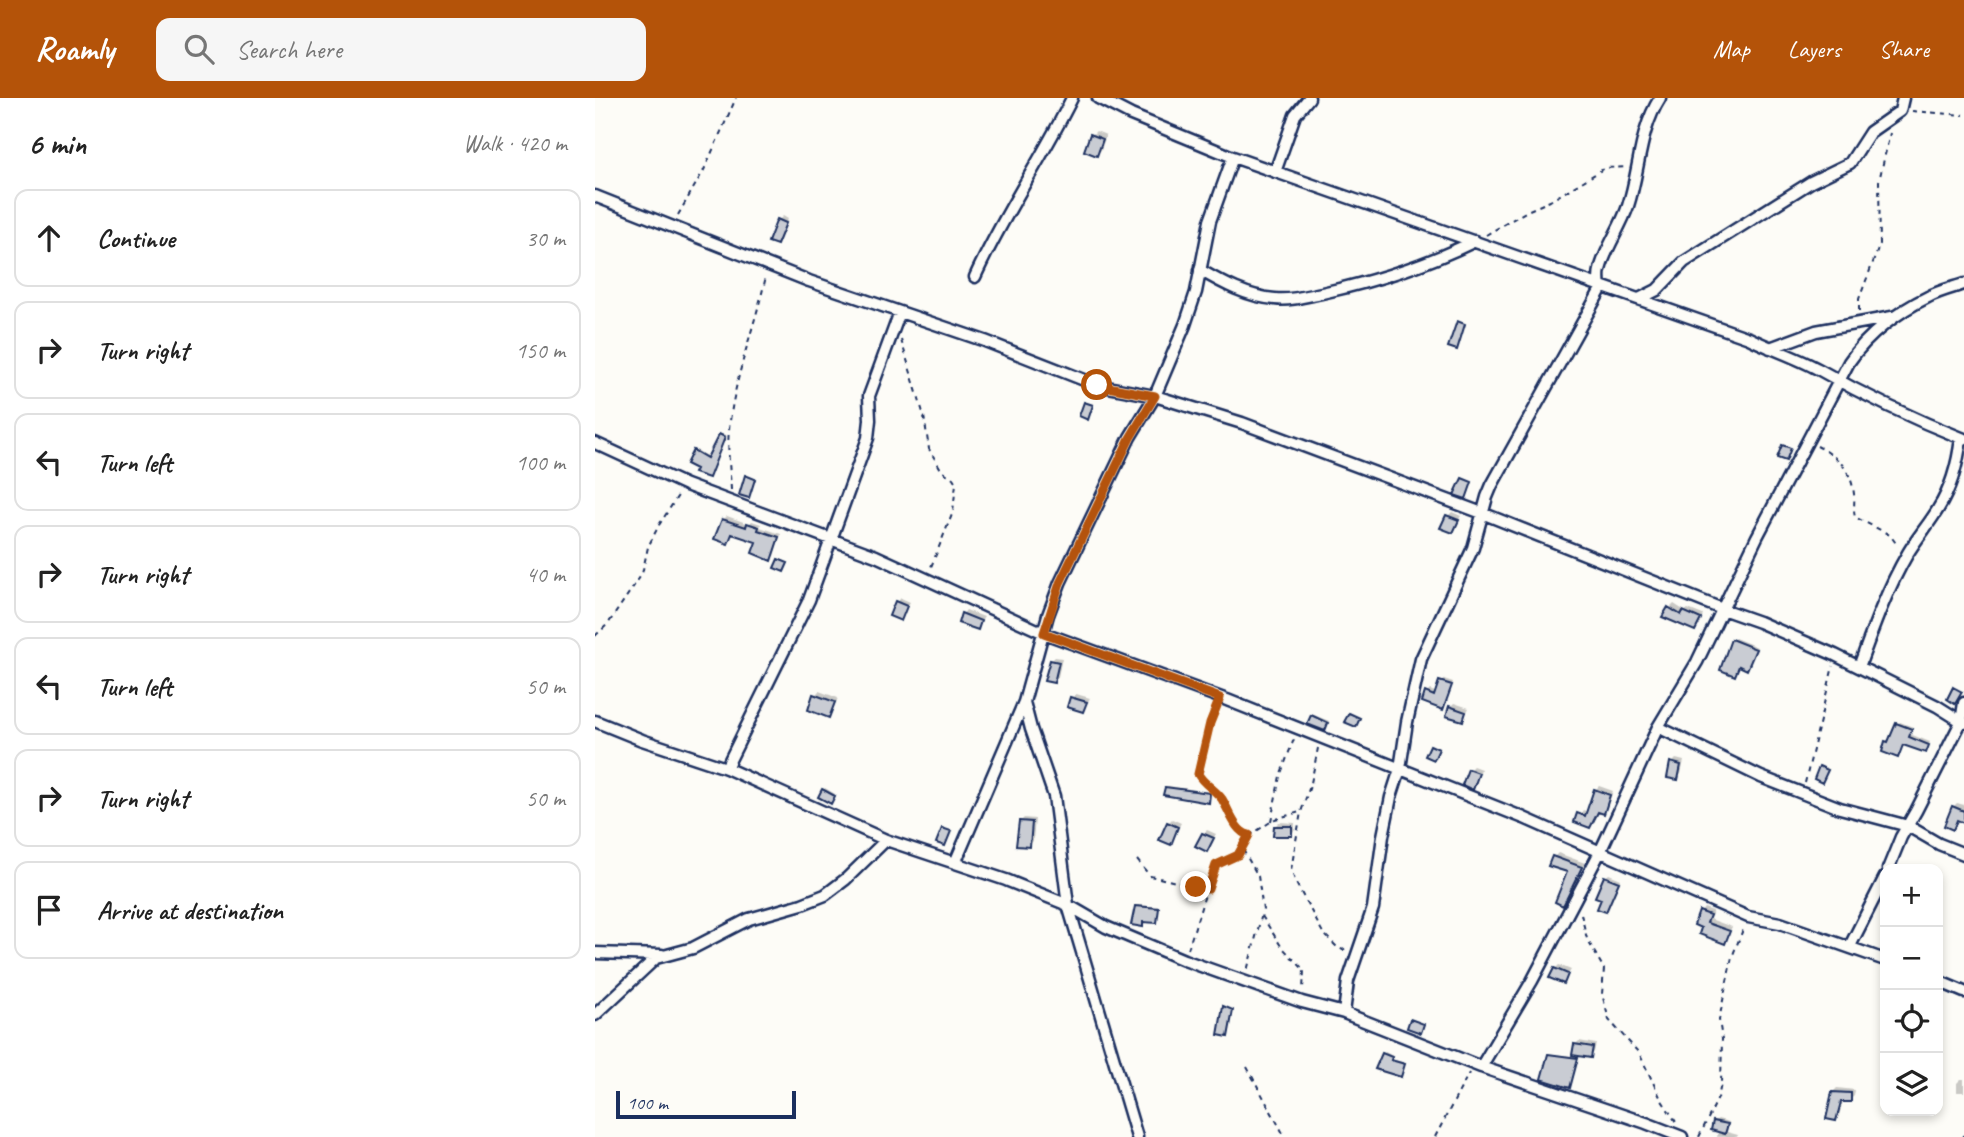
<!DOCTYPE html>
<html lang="en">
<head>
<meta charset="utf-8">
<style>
	body { margin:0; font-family:Caveat,sans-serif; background:#f6f6f6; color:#222 }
	.controls { position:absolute; right:21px; bottom:21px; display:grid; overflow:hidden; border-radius:14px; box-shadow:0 4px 10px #0003 }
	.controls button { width:63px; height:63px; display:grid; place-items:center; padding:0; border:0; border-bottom:2px solid #e0e0e0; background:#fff; color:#222; font:35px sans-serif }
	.scale { position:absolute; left:21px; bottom:18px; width:180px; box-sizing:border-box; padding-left:7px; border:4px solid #1b2f5e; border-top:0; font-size:19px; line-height:24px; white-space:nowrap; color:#1b2f5e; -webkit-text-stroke:5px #fdfcf7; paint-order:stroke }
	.stop { position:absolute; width:21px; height:21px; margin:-16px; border:5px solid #b45309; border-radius:50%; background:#fff }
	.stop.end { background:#b45309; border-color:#fff; box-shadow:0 2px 7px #0008 }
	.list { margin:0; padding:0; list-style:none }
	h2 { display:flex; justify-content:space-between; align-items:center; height:91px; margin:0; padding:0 28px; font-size:30px }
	h2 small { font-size:23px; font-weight:400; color:#767676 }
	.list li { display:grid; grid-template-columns:46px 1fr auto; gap:21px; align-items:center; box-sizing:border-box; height:98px; margin:0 14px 14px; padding:0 14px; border:2px solid #e0e0e0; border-radius:14px }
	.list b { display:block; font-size:26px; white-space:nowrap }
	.list em { font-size:23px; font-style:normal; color:#767676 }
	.icon { flex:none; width:38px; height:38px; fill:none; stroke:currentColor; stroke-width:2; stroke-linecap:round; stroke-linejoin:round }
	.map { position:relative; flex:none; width:1369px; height:1039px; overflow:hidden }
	header { display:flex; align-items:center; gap:42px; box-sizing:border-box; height:98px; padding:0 35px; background:#b45309; color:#fff }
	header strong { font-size:33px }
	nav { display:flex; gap:38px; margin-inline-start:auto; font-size:24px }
	.search { width:490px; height:63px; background:#f6f6f6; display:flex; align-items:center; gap:18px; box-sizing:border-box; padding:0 24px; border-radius:14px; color:#767676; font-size:26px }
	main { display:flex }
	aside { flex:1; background:#fff }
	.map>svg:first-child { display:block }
	.shadow { fill:#0003 }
	.building { fill:#c9ccd3; stroke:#1b2f5e; stroke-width:2 }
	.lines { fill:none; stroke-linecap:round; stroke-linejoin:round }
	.street-casing { stroke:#1b2f5e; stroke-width:15 }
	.path { stroke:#1b2f5e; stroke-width:2; stroke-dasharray:5 5; stroke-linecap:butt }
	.street { stroke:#fdfcf7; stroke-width:10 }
	.route { stroke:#b45309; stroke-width:9 }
</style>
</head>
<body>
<header>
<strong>Roamly</strong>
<div class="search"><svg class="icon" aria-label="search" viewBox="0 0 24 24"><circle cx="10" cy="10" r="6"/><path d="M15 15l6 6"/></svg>Search here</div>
<nav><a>Map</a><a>Layers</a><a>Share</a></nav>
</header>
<main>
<aside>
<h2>6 min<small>Walk · 420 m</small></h2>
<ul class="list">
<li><svg class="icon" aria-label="ahead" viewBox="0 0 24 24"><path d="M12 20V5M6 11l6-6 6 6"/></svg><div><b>Continue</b></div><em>30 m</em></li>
<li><svg class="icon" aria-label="right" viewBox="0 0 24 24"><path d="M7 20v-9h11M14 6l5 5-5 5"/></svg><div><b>Turn right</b></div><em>150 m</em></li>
<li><svg class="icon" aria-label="left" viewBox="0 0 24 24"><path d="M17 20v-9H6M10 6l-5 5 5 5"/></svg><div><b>Turn left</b></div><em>100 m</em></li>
<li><svg class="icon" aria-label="right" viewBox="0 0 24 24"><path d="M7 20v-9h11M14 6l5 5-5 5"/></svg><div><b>Turn right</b></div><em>40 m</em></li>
<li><svg class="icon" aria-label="left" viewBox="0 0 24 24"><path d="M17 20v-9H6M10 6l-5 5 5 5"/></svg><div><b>Turn left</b></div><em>50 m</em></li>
<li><svg class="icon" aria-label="right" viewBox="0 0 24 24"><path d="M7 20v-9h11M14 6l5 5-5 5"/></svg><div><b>Turn right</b></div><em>50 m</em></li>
<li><svg class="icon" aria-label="arrive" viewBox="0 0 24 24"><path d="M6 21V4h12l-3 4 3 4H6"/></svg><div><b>Arrive at destination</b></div></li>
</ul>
</aside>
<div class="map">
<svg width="1369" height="1039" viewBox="0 0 1369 1039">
	<rect width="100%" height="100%" fill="#fdfcf7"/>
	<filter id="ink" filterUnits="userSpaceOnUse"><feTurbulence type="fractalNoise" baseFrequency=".0143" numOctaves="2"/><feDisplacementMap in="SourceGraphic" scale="14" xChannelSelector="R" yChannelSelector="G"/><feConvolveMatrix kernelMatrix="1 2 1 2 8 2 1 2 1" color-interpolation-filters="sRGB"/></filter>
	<g filter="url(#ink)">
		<path class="shadow" d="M501,33L511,37L506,52L502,56L497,37Z
			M188,118L193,121L185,141L181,145L184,122Z
			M127,336L131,337L115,377L99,353L101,352L114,359Z
			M857,414L866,418L857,433L853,418Z
			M132,418L154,426L157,423L166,426L165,429L186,436L179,458L175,461L164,443L138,435L133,444L128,422Z
			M306,500L315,504L306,521L302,504Z
			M1079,506L1090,513L1093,511L1108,517L1104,527L1100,531L1075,510Z
			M371,512L389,519L382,530L368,516Z
			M1140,540L1162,549L1154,567L1152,570L1145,567L1140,576L1138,542Z
			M460,559L467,560L463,579L459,583L456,563Z
			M849,581L858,584L847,610L832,595L835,592L842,595Z
			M224,593L243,600L237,614L234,618L220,597Z
			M481,596L495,600L488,612L477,600Z
			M859,605L874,610L868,621L855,609Z
			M719,617L734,623L731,630L717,618Z
			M1305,624L1318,629L1315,636L1335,644L1331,653L1309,645L1303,658L1292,644Z
			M1081,661L1089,663L1086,676L1082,680L1077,665Z
			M878,668L886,671L881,686L877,690L874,672Z
			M573,688L616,694L615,701L613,703L571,690Z
			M1004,688L1018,693L1012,710L1008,714L1004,713L995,728L981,723L988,712L993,714L1000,692Z
			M230,690L240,696L237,702L225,698Z
			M1362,705L1369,707V723L1364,721L1358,730V709Z
			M429,720L440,721L438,743L434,747L425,724Z
			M577,721L586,725L575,745L573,725Z
			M684,724L700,725V732L696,736L680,728Z
			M612,732L621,736L612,751L608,736Z
			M963,755L990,765L968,806L974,773L959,759Z
			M1014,776L1026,781L1011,812L1009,800L1010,779Z
			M543,807L564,809L563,822H549L547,827L542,809Z
			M1109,810L1118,813L1115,821L1137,829L1129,844L1106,835V814Z
			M964,867L976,872L968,884L960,871Z
			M984,943L1001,946L999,954L995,958L984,956L976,987L955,956L978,958L980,947Z
			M790,954L798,958L796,961L810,965L806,977L789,956Z
			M1366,981H1369V994H1362V985Z
			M1242,990L1260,992L1259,998L1255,1002H1248L1244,1018L1240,1022L1238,994Z
			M1123,1021L1134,1024L1132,1034L1143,1037L1142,1039H1122L1124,1032L1120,1023Z"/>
		<path class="building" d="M495,36L508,41L502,58L489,53Z
			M182,121L191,125L182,147L173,144Z
			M862,223L870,226L862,252L853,249Z
			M489,304L498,307L493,322L484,318Z
			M124,336L130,339L114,380L99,375L101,371L91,366L98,352L112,360Z
			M1187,347L1196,350L1191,363L1182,360Z
			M150,377L160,381L154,400L144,397Z
			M867,380L877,384L871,401L859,397Z
			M851,417L864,422L858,435L845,430Z
			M127,421L151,429L152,425L164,429L163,432L184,439L176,463L157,455L161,444L137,436L133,446L119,441Z
			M183,461L193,465L189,474L179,470Z
			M300,503L312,508L306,523L294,518Z
			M1073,509L1086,517L1088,513L1106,521L1100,533L1067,519Z
			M366,515L386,523L383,532L363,525Z
			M1136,541L1161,551L1152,572L1144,568L1140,578L1125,572Z
			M455,562L464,564L459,585L449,583Z
			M844,583L857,587L848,612L827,604L830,594L839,598Z
			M1358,589L1367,594L1360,606L1352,601Z
			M218,596L240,604L234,620L213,612Z
			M475,599L492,604L488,614L472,609Z
			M854,608L871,614L868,623L851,618Z
			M754,615L765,620L761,629L749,624Z
			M716,617L733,625L730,633L712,626Z
			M1301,625L1317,631L1314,639L1334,647L1331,655L1308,647L1303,660L1287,654L1290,643L1293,644Z
			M835,647L844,651L839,662L830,658Z
			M1075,664L1086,667L1083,682L1072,680Z
			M1224,668L1233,672L1227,685L1219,681Z
			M873,671L884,675L878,692L867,687Z
			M570,689L615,695L614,705L568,697Z
			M227,691L240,698L236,706L223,699Z
			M999,691L1015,697L1009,716L1003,714L995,730L979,724L982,715L990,718Z
			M1357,708L1369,713V725L1362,722L1358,732L1349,728Z
			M424,723L437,724L435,749L421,748Z
			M572,724L583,729L576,747L564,742Z
			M679,728H697V738H678Z
			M347,730L356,733L350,748L341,745Z
			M607,735L619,740L612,754L600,748Z
			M957,758L987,769L968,808L960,804L972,774L953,768Z
			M1009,778L1024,784L1011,814L1002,811L1006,801L1000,799Z
			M540,808L564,810L562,825L548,824V829L536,827Z
			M1104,813L1115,817L1112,825L1135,833L1130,846L1104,836L1106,830L1099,827Z
			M959,870L973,876L969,886L954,880Z
			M628,908L638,912L633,939L623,937Z
			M815,921L829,926L826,935L812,930Z
			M979,946L998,949L996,960L977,957Z
			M787,955L797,959L796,962L810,966L806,979L780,971Z
			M953,956L983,960L975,990L946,981Z
			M1237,994L1256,995V1004H1246L1241,1023L1231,1021Z
			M1118,1023L1133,1026L1130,1036L1116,1032Z"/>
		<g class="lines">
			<g class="street-casing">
				<path id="street" d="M503,0L536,17L638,59L1154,240C1176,251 1201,259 1223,271C1270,298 1318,321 1369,341
					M680,74L700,17L714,0
					M0,98L214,183L390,243L502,287L560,298L647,325L887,415L1127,511L1164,524L1240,557L1342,608L1369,625
					M605,172C627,185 653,199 680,201C696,203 712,198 727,195C781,183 831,167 880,143
					M380,179C408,117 447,61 477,0
					M1044,201L1062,192L1089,164L1216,84L1255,65L1275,34L1305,13L1308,0
					M1175,250L1221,233L1297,219
					M0,345L91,387L281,458L449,535L632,602L929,720L1153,819L1185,825L1290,862
					M1264,569C1278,530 1292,491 1313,455C1322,440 1334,426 1343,411C1357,389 1363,365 1366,340
					M0,623L47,642L131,670L291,742L411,782L473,807L511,829L589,862L707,904L749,915L886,969L1051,1025L1087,1039
					M1063,629L1166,679L1245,710L1313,728L1344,746L1369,756
					M131,670L214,502L273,340L275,322L274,298L305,214
					M360,765L429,604
					M1293,771L1306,739L1321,713L1366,624L1369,605
					M1255,848L1290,779
					M0,855L67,857
					M1343,883L1369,894
					M749,915L753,883L778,810L788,738L796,699L805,671L812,624L826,561L878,450L892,399L897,387L1005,193C1005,186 1003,178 1005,172C1010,151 1026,129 1033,108C1045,71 1044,33 1065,0
					M0,917L61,860L98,850L154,821L207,806L230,797L251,781L291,742
					M886,969L937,883L1005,754L1063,629L1102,564L1162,439L1254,264C1272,237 1304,213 1333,199C1344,193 1357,190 1369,186
					M542,1039L473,807L459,698L436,631L429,604L453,517L465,485L535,339L560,298L590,227L601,194L615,123L638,59"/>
			</g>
			<path class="path" d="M1317,13L1369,17
				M83,117L109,72L141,0
				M891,137L932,113L955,103L1010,70L1032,69
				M1264,213V201L1285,146L1284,83L1295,35
				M306,242L329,318L334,351L347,373L358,380L361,385L358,414L336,469
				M1222,348C1243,359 1256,371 1259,396C1260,404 1258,412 1260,419L1295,437L1303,448
				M136,392C135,372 132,351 134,332C139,279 160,229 171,178
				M0,538L13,526L47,476L53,449L64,427L84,396
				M621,610L603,676L606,681L625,697L645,733L651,737L657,736L680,721L705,714
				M723,650L716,685L706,714L696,772L702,787L728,835L742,849L748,852L753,848
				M1210,685L1238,568
				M676,723L685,678L699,641
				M648,752L663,778L668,812L652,873
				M542,762L555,778L612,791
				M986,816L992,841L1009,871L1007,896L1014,922L1044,955L1066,1001L1081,1024
				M667,818L686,848L709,872L708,892
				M593,851L619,768L643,756L653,738
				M652,969L690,1039
				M840,1039L874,975
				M1104,1039L1123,1000L1126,986L1127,941L1124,922L1137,859L1149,829
				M1367,1039L1369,1037"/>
			<use href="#street" class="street"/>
		</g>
	</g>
	<g class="lines" filter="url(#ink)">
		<path class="route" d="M502,287L560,298L535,340L465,485L449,535L625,600L615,625L603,676C608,686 620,691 627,701C634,712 640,734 654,737L643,757L621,767L613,791L601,789"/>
	</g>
</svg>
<div class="controls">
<button>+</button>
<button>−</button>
<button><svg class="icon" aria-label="locate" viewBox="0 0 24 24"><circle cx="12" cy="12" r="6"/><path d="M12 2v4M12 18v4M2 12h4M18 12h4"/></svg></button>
<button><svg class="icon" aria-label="layers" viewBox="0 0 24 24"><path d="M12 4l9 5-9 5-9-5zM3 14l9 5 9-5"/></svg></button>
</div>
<div class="scale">100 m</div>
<div class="stop" style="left:502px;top:287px"></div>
<div class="stop end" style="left:601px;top:789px"></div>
</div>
</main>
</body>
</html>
